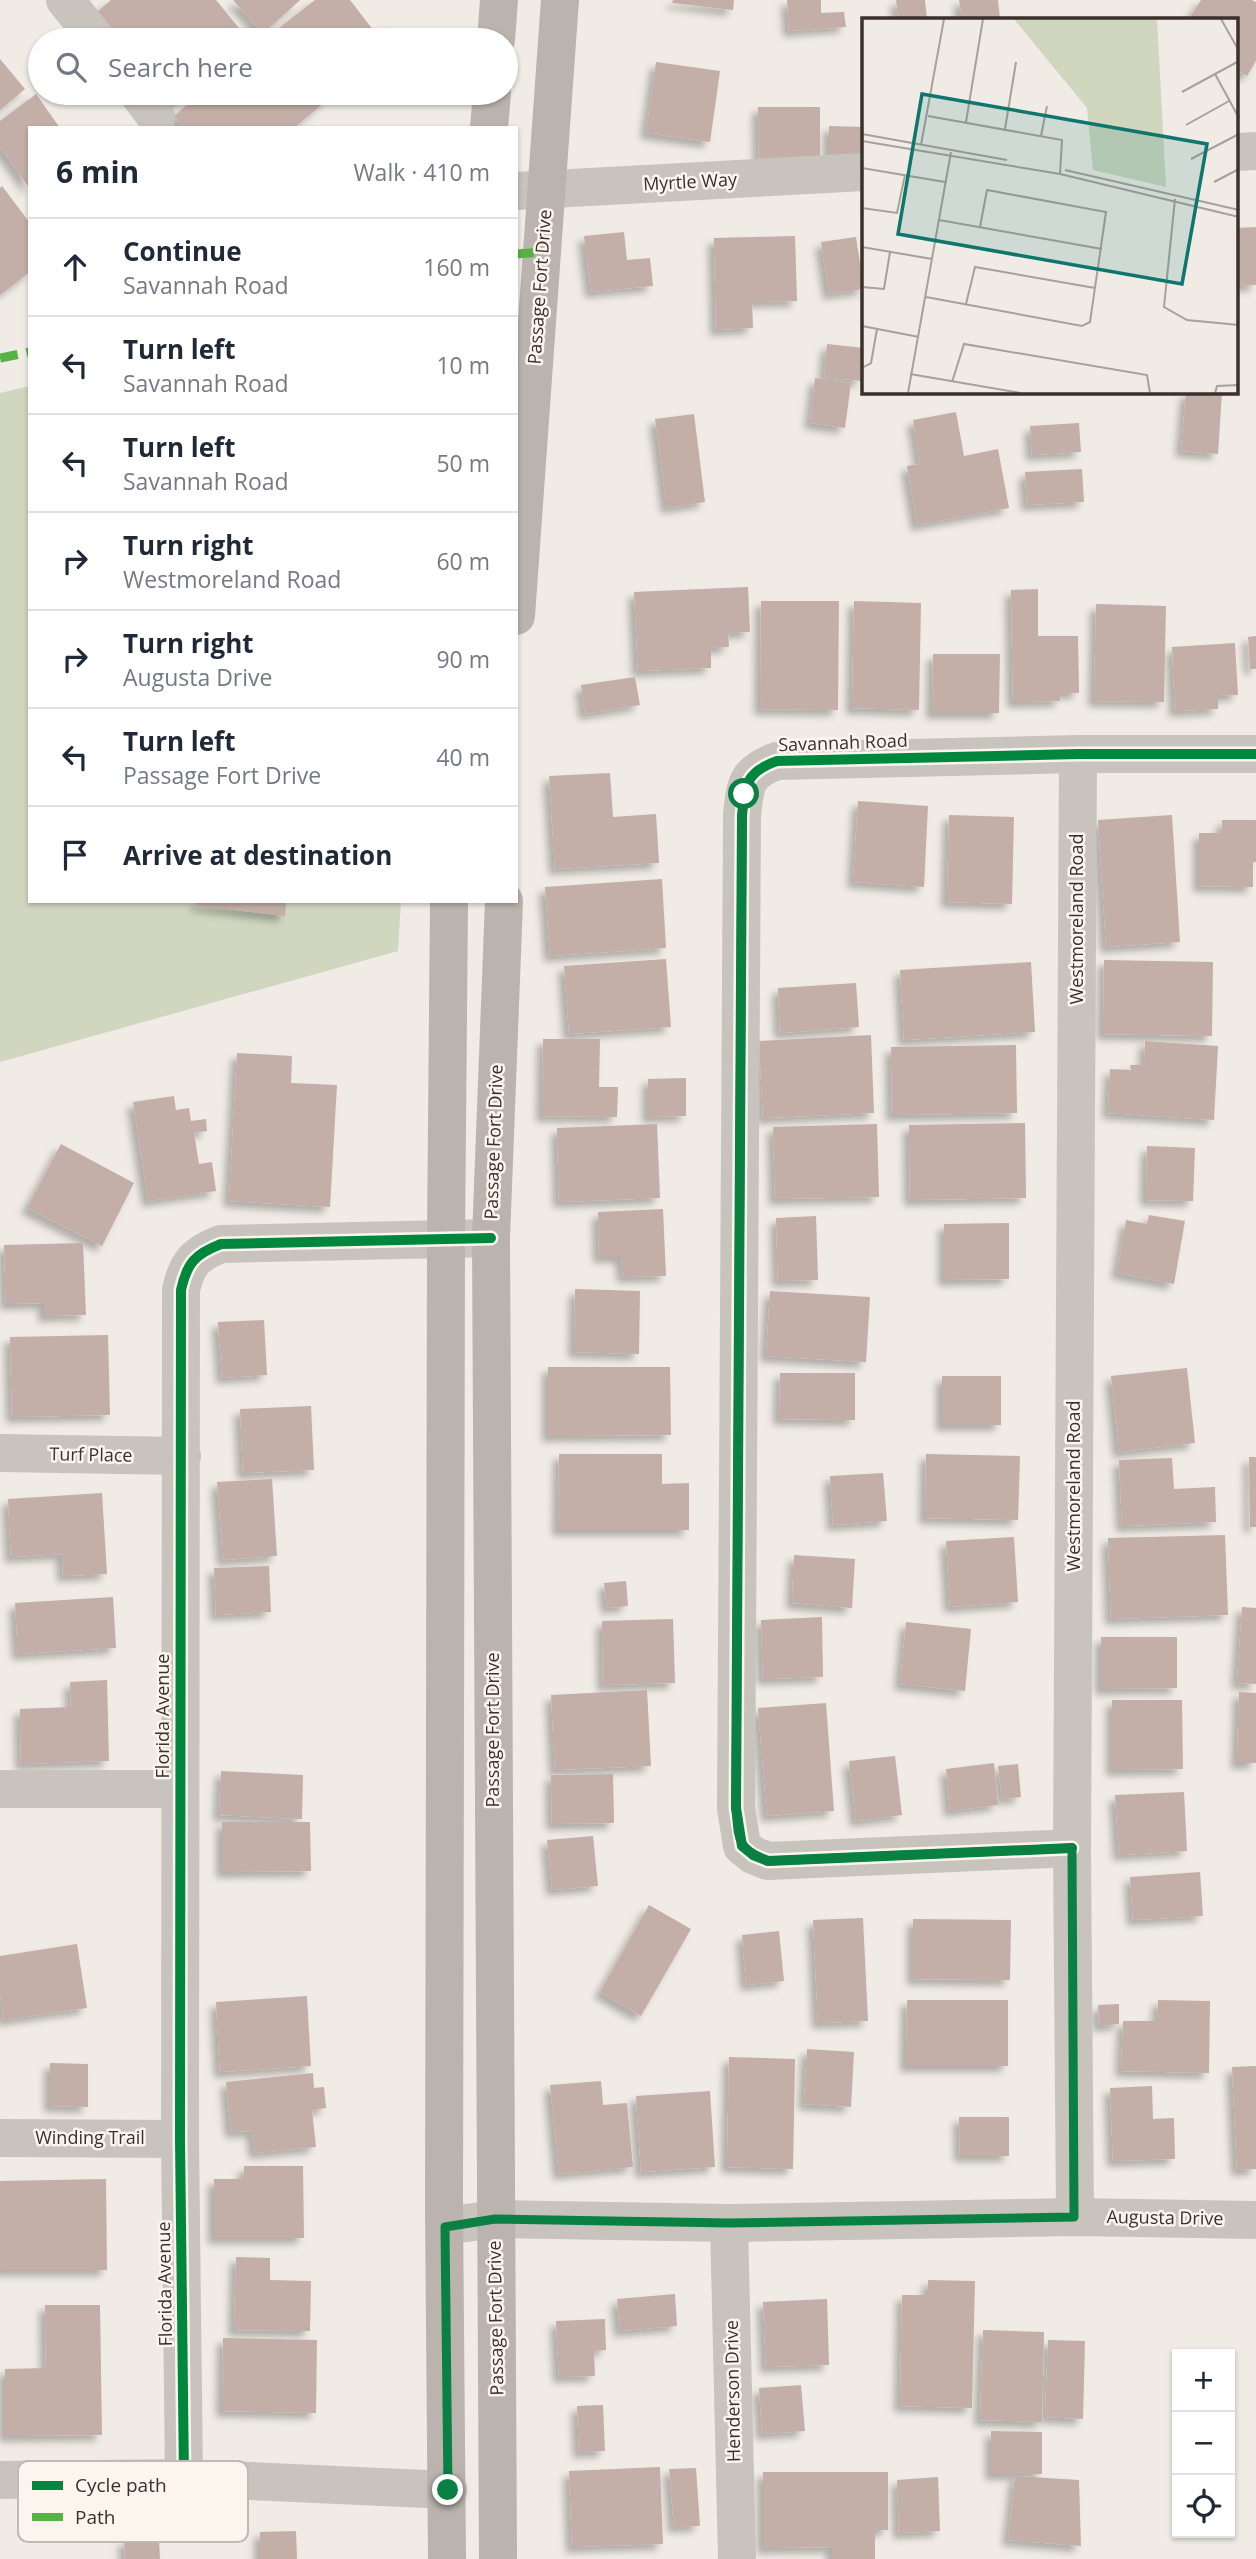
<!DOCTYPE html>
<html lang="en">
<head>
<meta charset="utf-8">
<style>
	body { margin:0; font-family:"Open Sans",sans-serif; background:#f6f6f7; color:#1f2937 }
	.controls { position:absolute; right:21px; bottom:21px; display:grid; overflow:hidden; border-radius:0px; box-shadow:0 2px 5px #0004 }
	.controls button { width:63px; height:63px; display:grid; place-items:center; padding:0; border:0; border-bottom:2px solid #e0e1e3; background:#fff; color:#1f2937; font:35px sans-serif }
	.stop { position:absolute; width:21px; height:21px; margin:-16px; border:5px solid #0b8043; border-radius:50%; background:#fff }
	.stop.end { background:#0b8043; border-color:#fff; box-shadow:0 2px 7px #0008 }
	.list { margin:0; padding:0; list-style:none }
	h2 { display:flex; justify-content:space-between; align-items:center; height:91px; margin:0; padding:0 28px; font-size:30px }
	h2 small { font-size:23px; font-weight:400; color:#747a83 }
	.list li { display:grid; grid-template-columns:46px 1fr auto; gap:21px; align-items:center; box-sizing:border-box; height:98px; padding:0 28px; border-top:2px solid #e0e1e3 }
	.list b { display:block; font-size:26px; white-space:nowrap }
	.list p { margin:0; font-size:23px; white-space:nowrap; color:#747a83 }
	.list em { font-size:23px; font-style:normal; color:#747a83 }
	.icon { flex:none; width:38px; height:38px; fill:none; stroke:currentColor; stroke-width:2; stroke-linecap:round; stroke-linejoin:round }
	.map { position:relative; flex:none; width:1256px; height:2559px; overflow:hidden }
	.search { position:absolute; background:#fff; box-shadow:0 2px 5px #0004; left:28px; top:28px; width:490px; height:77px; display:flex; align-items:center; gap:18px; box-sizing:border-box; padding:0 24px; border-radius:38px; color:#747a83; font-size:26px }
	.panel { position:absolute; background:#fff; box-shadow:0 2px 5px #0004; left:28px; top:126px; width:490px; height:777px; border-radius:0px }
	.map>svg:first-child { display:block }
	.green { fill:#d1d6bf }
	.building { fill:#c3afa7; filter:url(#shadow) }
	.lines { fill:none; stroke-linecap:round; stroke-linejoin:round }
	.minor { stroke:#c9c3be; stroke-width:38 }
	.tertiary { stroke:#c9c3be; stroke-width:38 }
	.secondary { stroke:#bab3ae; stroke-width:38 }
	.quiet { stroke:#57b246; stroke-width:9; stroke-dasharray:18 9; stroke-linecap:butt }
	.cycleway-casing { stroke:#fbf5ee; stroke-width:15 }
	.cycleway { stroke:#00873e; stroke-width:10 }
	.route { stroke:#0b8043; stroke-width:9 }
	.labels { text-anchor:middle; stroke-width:5; stroke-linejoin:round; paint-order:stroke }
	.street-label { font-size:18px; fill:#3b302b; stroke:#fbf5ee }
	.inset-road { fill:none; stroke:#a8a09b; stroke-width:2 }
	.view { fill:#0f766e; fill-opacity:0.15; stroke:#0f766e; stroke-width:3.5 }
	.inset-edge { fill:none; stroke:#3b302b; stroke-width:3.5 }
	.key { fill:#fbf5ee; stroke:#c1bab4; stroke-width:2 }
	.key-label { font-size:19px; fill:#3b302b }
</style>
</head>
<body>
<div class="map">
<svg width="1256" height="2559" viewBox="0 0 1256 2559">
	<defs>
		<filter id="shadow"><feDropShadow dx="-6" dy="6" stdDeviation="3.5" flood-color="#0004"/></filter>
	</defs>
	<rect width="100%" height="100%" fill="#f0ebe5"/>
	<path class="green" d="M30,386V901H401L398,951L0,1062V393Z"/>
	<path class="building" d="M111,0H216L249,40H121L97,12Z
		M233,0H300L263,34Z
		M315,0H350L381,40H290L280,27Z
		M673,0H734L733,10L672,3Z
		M787,0H821V13L844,12L846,27L789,31Z
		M896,0H925L927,19H898Z
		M959,0H998L1000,19H962Z
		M1201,0H1252L1256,2V61L1247,76L1237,70V19H1189Z
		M0,59L25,89L0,110Z
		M656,62L720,71L710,142L646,133Z
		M165,93H189L175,105Z
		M201,93H323L328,99L294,128H184L174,116Z
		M36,94L60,128H30V189L0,147V121Z
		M758,107H820V164H759Z
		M829,126L864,127V157H829Z
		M2,186L30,223V272L0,295V188Z
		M1256,227V285L1237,286V228Z
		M624,232L627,260L650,258L653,286L591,292L584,236Z
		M795,236L797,301L752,302L753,328L716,330L714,238Z
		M856,237L864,289L829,294L821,242Z
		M827,344L864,348L861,381L824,377Z
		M815,378L851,383L845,428L810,423Z
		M1186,392H1222L1218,454L1181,451Z
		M956,412L964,456L998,449L1009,508L917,525L907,466L920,464L913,420Z
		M694,414L705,502L667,508L655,419Z
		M1079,423L1081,452L1032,455L1030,426Z
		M1082,469L1084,502L1027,505L1025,472Z
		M748,587L750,632L728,633L729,647L711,648V668L638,671L634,592Z
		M1038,589V636H1078L1079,693H1061L1060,701L1013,702L1011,590Z
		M761,601H839L838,710L760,709Z
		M854,601L921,603L919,710L852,708Z
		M1096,604L1166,606L1164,702L1094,701Z
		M1256,636V669H1250L1248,637Z
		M1235,643L1238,695L1218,696V709L1175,711L1172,647Z
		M933,654H1000L999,713H932Z
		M635,677L640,705L585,714L581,685Z
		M610,773L613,817L656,814L659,863L555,869L549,776Z
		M858,801L928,806L924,887L853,882Z
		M949,815L1014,817L1012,904L947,902Z
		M1172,815L1180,942L1106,947L1098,820Z
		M1222,820H1256V862H1253V887L1199,886V833H1222Z
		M662,879L666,948L550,956L545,887Z
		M196,901H286L285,916L196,905Z
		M666,959L671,1027L569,1034L564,966Z
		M1104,960L1213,962L1212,1036L1103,1034Z
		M1031,962L1035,1032L904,1040L900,970Z
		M856,983L859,1027L780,1033L778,988Z
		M871,1035L874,1113L763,1118L759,1041Z
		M543,1039H600L599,1087H618L617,1117L542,1116Z
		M1145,1041L1218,1046L1214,1120L1108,1113L1110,1069L1131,1070L1130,1065H1144Z
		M1016,1045L1017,1113L892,1115L891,1047Z
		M237,1053L292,1056L291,1083L337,1085L330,1207L229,1201Z
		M686,1078V1116L648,1117V1079Z
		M174,1096L176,1110L189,1108L191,1121L206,1119L207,1131L194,1133L199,1164L212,1162L216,1191L148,1201L133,1102Z
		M1025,1123L1026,1198L910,1200L909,1125Z
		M657,1124L660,1198L559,1202L557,1128Z
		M877,1124L879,1197L775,1199L773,1127Z
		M61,1144L134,1183L102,1246L27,1208Z
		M1147,1146L1195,1148L1193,1201L1146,1200Z
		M663,1209L666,1276L623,1277L621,1257H599L598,1212Z
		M1149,1215L1185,1221L1174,1284L1117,1273L1126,1220L1147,1224Z
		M816,1216L818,1280L778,1281L776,1218Z
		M1009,1223V1279L944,1280V1224Z
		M83,1243L86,1315L44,1316V1303L6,1304L4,1245Z
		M575,1289L640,1291L639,1354L574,1352Z
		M770,1291L870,1297L866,1362L766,1356Z
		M264,1320L267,1375L222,1378L218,1322Z
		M108,1335L110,1415L12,1417L10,1337Z
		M548,1367H670L671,1435L548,1436Z
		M1187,1368L1195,1443L1119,1452L1111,1376Z
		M780,1373H855V1420L779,1419Z
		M942,1376H1001V1425H942Z
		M311,1406L314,1470L243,1473L240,1409Z
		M559,1454H662V1484L689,1483V1530H558Z
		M926,1454L1020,1456L1018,1520L925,1518Z
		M1249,1457H1256V1527H1250Z
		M1172,1458L1174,1489L1215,1487L1216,1522L1122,1526L1119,1460Z
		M883,1473L887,1521L833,1525L830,1476Z
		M272,1479L277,1556L223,1560L217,1482Z
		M102,1493L107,1574L63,1576L62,1554L11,1557L8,1499Z
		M1225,1535L1228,1615L1111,1619L1108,1538Z
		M1014,1537L1018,1602L950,1607L946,1541Z
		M794,1555L855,1559L852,1608L792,1603Z
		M269,1566L271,1612L216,1615L214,1568Z
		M626,1581L628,1606L607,1608L604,1583Z
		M113,1597L116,1648L18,1654L15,1603Z
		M1242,1607L1256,1608V1684L1237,1683Z
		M822,1617L823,1677L763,1679L761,1620Z
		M673,1619L675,1683L603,1685L602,1621Z
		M906,1622L971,1629L965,1691L900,1684Z
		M1101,1637H1177V1688L1101,1689Z
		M107,1680L109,1761L21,1764L20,1709L71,1707L70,1682Z
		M647,1690L651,1766L555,1770L551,1695Z
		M1239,1692L1256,1693V1763H1237Z
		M1112,1700H1182L1183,1769L1112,1770Z
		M826,1703L834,1811L767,1816L758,1708Z
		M895,1756L902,1815L856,1821L849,1761Z
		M994,1763L998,1805L950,1811L946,1769Z
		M1018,1764L1021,1797L1002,1799L998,1766Z
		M221,1771L303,1775L302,1819L219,1815Z
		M613,1774L614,1823L552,1824L551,1775Z
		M1184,1792L1187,1851L1119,1855L1115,1795Z
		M222,1822H310L311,1871L222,1872Z
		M593,1836L598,1886L552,1890L547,1840Z
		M1200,1872L1203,1916L1133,1920L1130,1877Z
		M649,1905L691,1929L641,2016L600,1992Z
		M863,1918L868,2021L818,2023L813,1920Z
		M913,1919L1011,1920L1010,1980L913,1979Z
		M779,1931L784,1981L746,1985L742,1935Z
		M77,1944L87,2008L4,2020L0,1994V1956Z
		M307,1996L311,2066L220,2072L216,2002Z
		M907,2000H1008V2066H906Z
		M1158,2000L1210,2001L1209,2073L1121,2071L1123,2021H1157Z
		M1119,2004V2024L1099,2026L1098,2005Z
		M807,2049L854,2052L851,2107L804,2104Z
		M729,2057L795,2059L793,2169L727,2167Z
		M50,2063L88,2064V2107L50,2106Z
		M1256,2066V2169L1237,2170L1232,2067Z
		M313,2073L314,2088L324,2087L326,2108L312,2110L316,2147L255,2153L252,2131L231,2132L226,2082Z
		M601,2081L603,2105L627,2103L633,2167L559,2174L550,2085Z
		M1152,2086L1153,2119L1174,2118L1175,2159L1113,2161L1110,2088Z
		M710,2091L715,2167L641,2172L636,2096Z
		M959,2117H1009V2156H960Z
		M244,2166H303L304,2238H214V2179H244Z
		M106,2179L107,2270H0V2181Z
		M236,2257L270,2258V2280L311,2281L310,2331L234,2330Z
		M928,2280L975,2281L972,2408L900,2406L902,2295H928Z
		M675,2294L677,2326L620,2331L617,2299Z
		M827,2299L829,2365L766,2367L763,2302Z
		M45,2305H100L102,2435L5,2436V2369L46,2368Z
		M605,2319L606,2350L594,2351L595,2376L559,2377L556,2321Z
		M983,2330L1044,2332L1042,2422L980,2420Z
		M223,2338L317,2340L316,2413L222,2411Z
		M1048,2340L1085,2341L1083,2419L1045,2417Z
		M801,2385L805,2431L762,2434L759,2388Z
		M603,2405L605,2451L579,2452L577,2406Z
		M991,2431L1042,2432V2474H991Z
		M660,2467L663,2544L572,2547L569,2471Z
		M696,2468L700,2526L674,2527L669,2469Z
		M763,2472H888V2530H875V2559H832V2547L763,2548Z
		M1015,2476L1079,2480L1081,2546L1008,2540Z
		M938,2477L940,2531L899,2533L897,2480Z
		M296,2531L297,2559H260V2532Z
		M159,2539L160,2559H125L124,2540Z"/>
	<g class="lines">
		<path class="minor" d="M65,0L97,40
			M138,93L156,117
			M1237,152L1256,151
			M516,191L864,172
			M0,1453L182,1456
			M0,1789H180
			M1072,1848L768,1861L753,1855L742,1846L736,1808L742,816C745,784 746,772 777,761L1078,754H1256
			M0,2138L180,2139
			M1075,2217L1072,1848L1078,754
			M729,2223L737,2559
			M184,2478L180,2139L181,1290C187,1263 195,1254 221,1244L491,1238
			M0,2480L184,2478L448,2490"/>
		<path class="tertiary" d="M445,2226L495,2219L729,2223L1075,2217L1256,2220"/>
		<path class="secondary" d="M496,40L499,0
			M489,128L492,93
			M516,616L560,0
			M447,2559L444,2209L446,1238L449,901
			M498,2559L491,1238L504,901"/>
		<path class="quiet" d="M516,254L542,252
			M0,358L30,352"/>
		<g class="cycleway-casing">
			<path id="cycleway" d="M1072,1848L768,1861L753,1855L742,1846L736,1808L742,816C745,784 746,772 777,761L1078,754H1256
				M184,2478L180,2139L181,1290C187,1263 195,1254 221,1244L491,1238"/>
		</g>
		<use href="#cycleway" class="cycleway"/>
	</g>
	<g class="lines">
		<path class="route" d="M448,2490L445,2227L495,2219L729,2223L1074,2217L1072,1848L768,1861C736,1848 739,1840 736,1808L742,816L744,794"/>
	</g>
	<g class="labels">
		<g class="street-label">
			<text transform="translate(690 182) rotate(-3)" y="6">Myrtle Way</text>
			<text transform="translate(540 287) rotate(-86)" y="6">Passage Fort Drive</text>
			<text transform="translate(843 743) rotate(-2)" y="6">Savannah Road</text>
			<text transform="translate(1077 919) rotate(-90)" y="6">Westmoreland Road</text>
			<text transform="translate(494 1142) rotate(-88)" y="6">Passage Fort Drive</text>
			<text transform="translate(91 1455) rotate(1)" y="6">Turf Place</text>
			<text transform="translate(1074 1486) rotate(-90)" y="6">Westmoreland Road</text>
			<text transform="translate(163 1716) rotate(-90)" y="6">Florida Avenue</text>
			<text transform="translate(493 1730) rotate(-90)" y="6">Passage Fort Drive</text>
			<text x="90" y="2144">Winding Trail</text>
			<text transform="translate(1165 2218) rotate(1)" y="6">Augusta Drive</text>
			<text transform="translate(165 2284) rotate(-91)" y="6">Florida Avenue</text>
			<text transform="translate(496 2318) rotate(-91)" y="6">Passage Fort Drive</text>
			<text transform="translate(733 2391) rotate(-91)" y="6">Henderson Drive</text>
		</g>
	</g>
	<g transform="translate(862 18)">
		<rect width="376" height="376" fill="#f0ebe5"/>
		<path d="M152,1H295L304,169L231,152L225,90Z" fill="#d1d6bf"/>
		<path class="inset-road" d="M359,1L377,33M353,56L377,100M320,74L377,43M66,98L200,122L198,156M104,104L121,1M324,107L367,83M143,111L154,44M0,116L145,142M179,118L185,88M0,123L198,156L377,199M59,127L82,1M329,141L377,116M0,150L83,164M203,152L377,192M352,164L377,151M313,181L302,289L325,302L377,307M0,190L35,195L43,157M77,202L240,231M0,229L70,241M0,269L22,271L28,234M64,279L220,308L228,304L244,194L125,172L118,209M104,286L113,249L233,270M0,308L57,319M0,350L9,345L15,311M48,356L159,375M90,364L102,326L285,357L288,375M46,375L89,134M353,375L355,368L377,367"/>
		<path class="view" d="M60,76L345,126L320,266L36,216Z"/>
		<rect width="376" height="376" class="inset-edge"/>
	</g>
	<rect x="18" y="2461" width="230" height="81" rx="10" class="key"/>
	<rect x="32" y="2481" width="31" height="9" fill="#00873e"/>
	<rect x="32" y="2513" width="31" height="8" fill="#57b246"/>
	<g class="key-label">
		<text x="75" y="2492">Cycle path</text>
		<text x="75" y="2524">Path</text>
	</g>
</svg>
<div class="controls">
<button>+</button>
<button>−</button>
<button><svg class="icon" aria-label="locate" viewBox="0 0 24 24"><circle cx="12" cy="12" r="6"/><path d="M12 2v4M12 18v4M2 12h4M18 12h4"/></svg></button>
</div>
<div class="stop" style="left:744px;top:794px"></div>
<div class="stop end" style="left:448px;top:2490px"></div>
<div class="search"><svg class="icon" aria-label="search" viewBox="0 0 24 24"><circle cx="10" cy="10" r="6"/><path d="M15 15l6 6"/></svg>Search here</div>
<section class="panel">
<h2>6 min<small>Walk · 410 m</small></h2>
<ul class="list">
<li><svg class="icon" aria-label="ahead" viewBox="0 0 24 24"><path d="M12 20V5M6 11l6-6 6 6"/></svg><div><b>Continue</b><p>Savannah Road</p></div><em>160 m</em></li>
<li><svg class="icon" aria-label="left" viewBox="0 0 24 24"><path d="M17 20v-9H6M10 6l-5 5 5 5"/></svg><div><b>Turn left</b><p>Savannah Road</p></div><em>10 m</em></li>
<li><svg class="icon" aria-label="left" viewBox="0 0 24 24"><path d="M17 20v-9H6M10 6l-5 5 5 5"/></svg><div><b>Turn left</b><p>Savannah Road</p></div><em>50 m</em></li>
<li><svg class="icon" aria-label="right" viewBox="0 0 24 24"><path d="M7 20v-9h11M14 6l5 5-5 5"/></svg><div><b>Turn right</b><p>Westmoreland Road</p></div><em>60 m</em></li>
<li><svg class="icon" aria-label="right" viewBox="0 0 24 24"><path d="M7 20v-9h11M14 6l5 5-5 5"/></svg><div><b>Turn right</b><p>Augusta Drive</p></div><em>90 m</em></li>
<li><svg class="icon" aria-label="left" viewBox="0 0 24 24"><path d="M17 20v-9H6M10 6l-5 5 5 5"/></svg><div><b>Turn left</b><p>Passage Fort Drive</p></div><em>40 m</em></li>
<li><svg class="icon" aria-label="arrive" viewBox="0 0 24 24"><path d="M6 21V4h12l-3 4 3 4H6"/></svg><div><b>Arrive at destination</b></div></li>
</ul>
</section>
</div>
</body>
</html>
